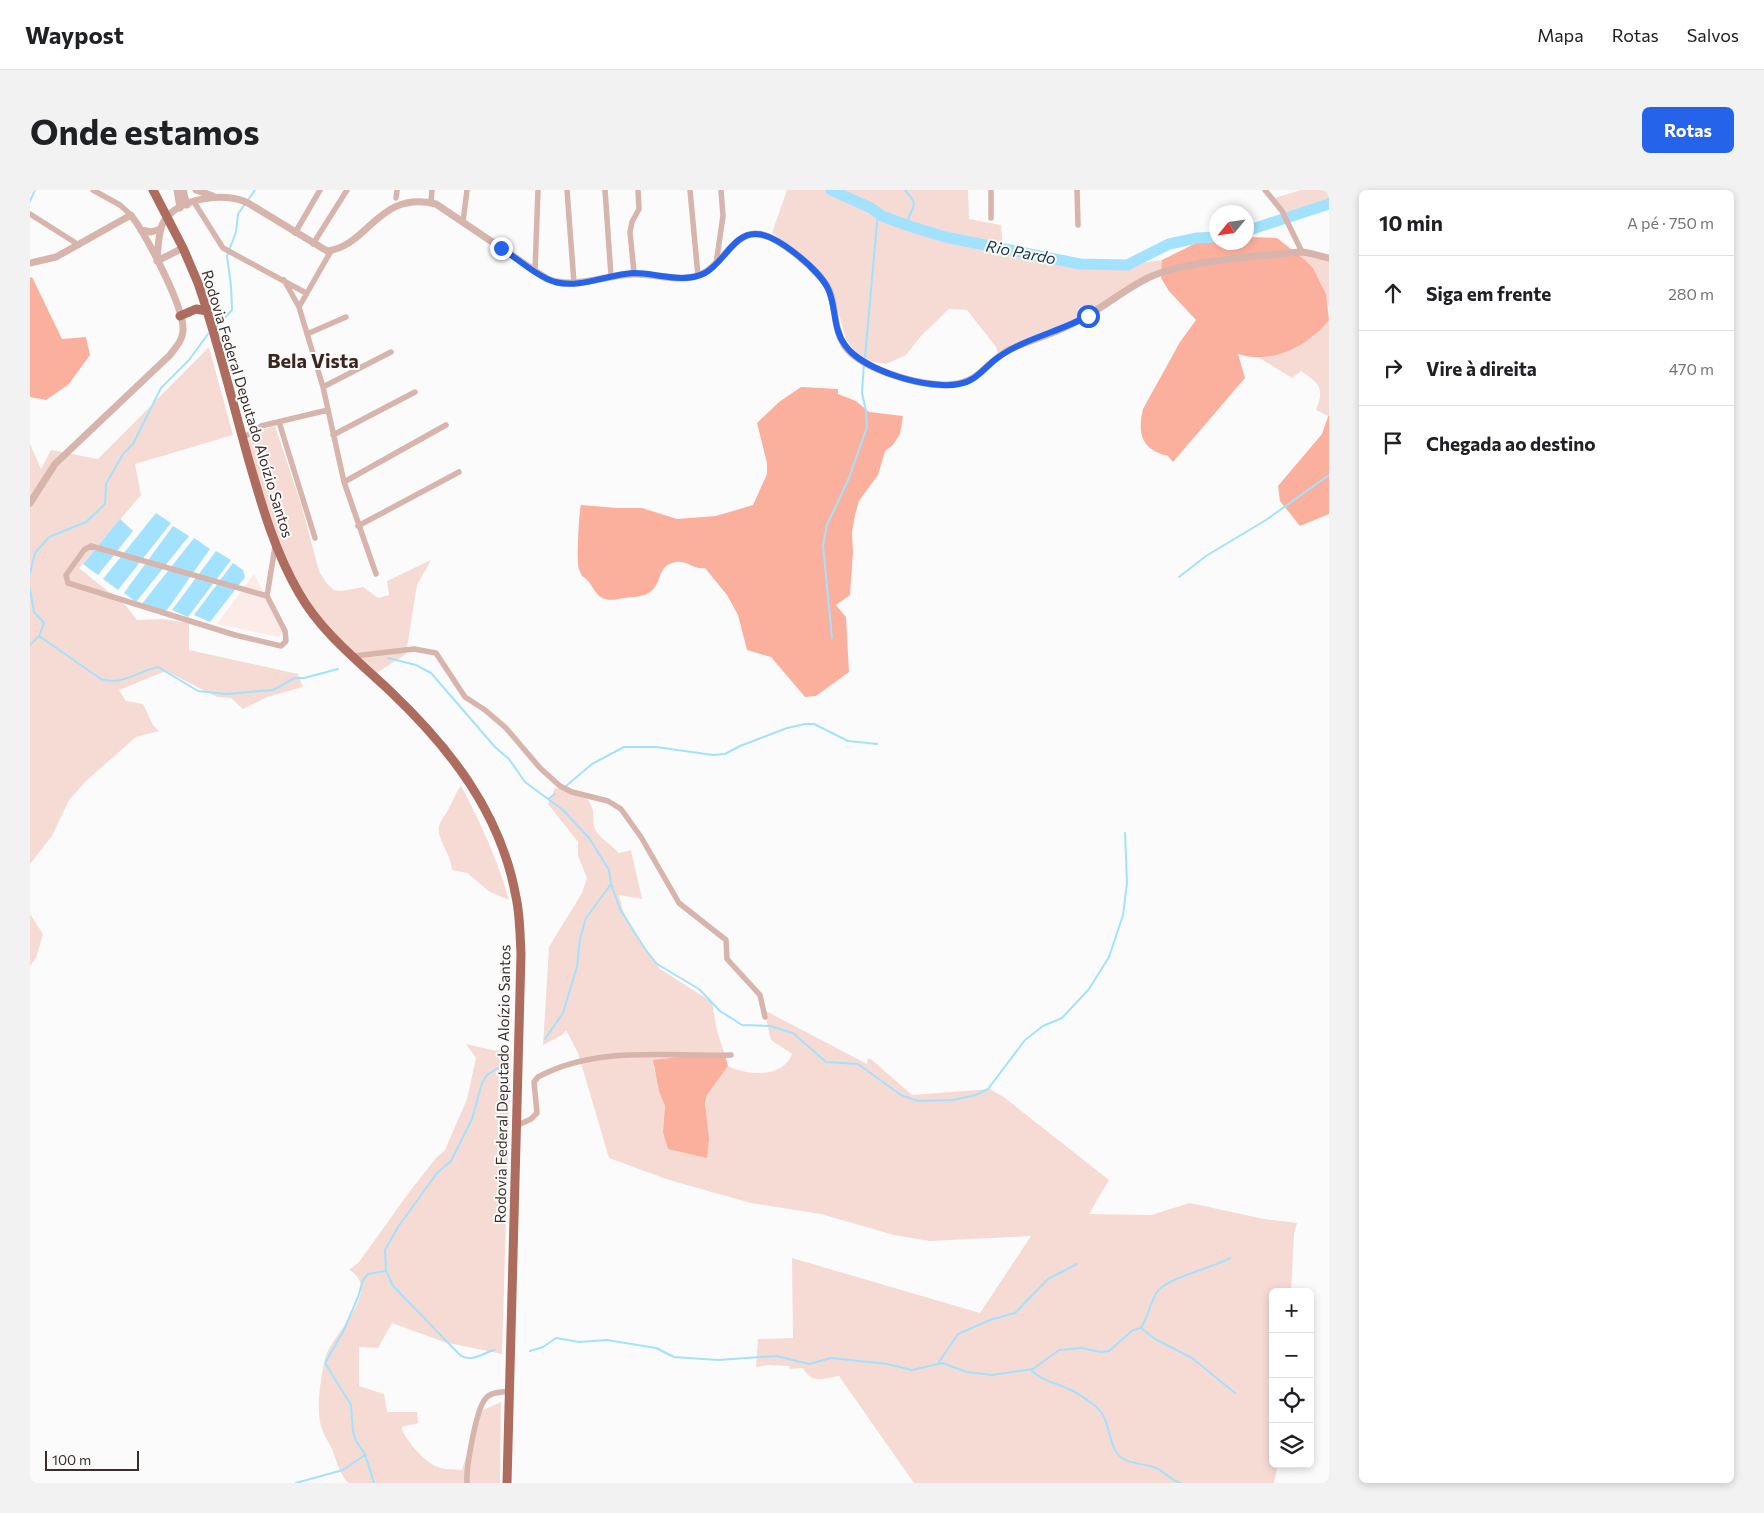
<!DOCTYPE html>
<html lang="pt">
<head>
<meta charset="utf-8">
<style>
	body { margin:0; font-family:Commissioner,sans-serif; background:#f2f2f2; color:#202124 }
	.controls { position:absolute; right:15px; bottom:15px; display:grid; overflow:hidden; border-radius:8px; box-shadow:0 2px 8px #0003 }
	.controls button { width:45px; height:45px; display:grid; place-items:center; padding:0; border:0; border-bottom:1px solid #e0e0e0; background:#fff; color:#202124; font:25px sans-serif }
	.compass { position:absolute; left:1179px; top:15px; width:45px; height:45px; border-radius:50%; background:#fff; box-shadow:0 2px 8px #0003; rotate:241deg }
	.scale { position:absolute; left:15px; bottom:12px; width:94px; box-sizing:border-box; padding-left:5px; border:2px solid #3a2e2b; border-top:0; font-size:14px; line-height:18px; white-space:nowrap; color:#3a2e2b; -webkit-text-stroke:4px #fbfbfb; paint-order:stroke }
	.stop { position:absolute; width:15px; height:15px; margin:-11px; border:4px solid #2563eb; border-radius:50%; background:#fff }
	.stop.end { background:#2563eb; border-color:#fff; box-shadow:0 1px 5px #0008 }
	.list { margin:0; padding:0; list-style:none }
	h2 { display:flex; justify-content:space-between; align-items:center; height:65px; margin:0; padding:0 20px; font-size:21px }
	h2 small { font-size:16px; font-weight:400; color:#757577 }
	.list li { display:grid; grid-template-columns:32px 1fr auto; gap:15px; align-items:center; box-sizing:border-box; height:75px; padding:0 20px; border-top:1px solid #e0e0e0 }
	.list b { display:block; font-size:19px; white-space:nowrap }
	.list em { font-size:16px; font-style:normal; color:#757577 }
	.icon { flex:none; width:28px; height:28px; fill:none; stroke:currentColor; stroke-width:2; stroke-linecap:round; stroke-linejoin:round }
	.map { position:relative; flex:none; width:1299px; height:1293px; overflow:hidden; border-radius:8px }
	header { display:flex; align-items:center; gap:30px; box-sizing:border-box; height:70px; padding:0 25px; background:#fff; border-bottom:1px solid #e0e0e0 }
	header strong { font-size:24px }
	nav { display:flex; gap:28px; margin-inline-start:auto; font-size:18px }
	.intro { display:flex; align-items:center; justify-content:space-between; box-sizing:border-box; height:120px; padding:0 30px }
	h1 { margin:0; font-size:35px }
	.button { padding:12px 22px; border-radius:8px; background:#2563eb; color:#fff; font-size:18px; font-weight:700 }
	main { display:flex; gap:30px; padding:0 30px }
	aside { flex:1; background:#fff; border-radius:8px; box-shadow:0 2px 8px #0003 }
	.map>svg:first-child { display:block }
	.built { fill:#fcebe7 }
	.green { fill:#f6dbd4 }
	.forest { fill:#fbaf9d }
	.water { fill:#a3e2fe }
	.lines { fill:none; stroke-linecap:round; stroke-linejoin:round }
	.stream { stroke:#a3e2fe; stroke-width:2 }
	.river { stroke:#a3e2fe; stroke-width:11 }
	.minor { stroke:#d7b4ac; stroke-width:5.5 }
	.tertiary { stroke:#d7b4ac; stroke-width:7 }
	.trunk { stroke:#ad6c5d; stroke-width:9 }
	.route { stroke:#2563eb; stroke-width:6 }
	.labels { text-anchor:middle; stroke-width:4; stroke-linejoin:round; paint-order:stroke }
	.street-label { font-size:15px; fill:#3a2e2b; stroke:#fbfbfb }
	.water-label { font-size:16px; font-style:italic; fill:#103644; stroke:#fbfbfb }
	.district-label { font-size:20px; font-weight:bold; fill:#3e2620; stroke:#fbfbfb }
</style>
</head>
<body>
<header>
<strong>Waypost</strong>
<nav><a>Mapa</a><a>Rotas</a><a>Salvos</a></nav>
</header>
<div class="intro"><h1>Onde estamos</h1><a class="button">Rotas</a></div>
<main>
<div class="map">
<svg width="1299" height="1293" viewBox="0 0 1299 1293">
	<rect width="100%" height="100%" fill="#fbfbfb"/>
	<path class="built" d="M224,384L254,440L249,447L187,434Z"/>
	<path class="green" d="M757,0H938L939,29L971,35L973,60L1009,63L1052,74L1098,75L1132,70V82L1041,134L968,164L966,157L937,120L919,119L891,146L876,165L856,174L831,170L816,149L801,96L784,75L742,43Z
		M1271,0H1299V18L1263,31H1256L1241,9Z
		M1264,61L1299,71V117C1294,94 1283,76 1264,61Z
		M1299,129V224L1298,226L1286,220C1295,198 1289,193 1271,181L1262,188L1228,167C1259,162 1279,155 1299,129Z
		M179,157L203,245L105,274L111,305L49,378L96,416L107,430L132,429L159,433V460L268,484L273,497L237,507L213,519L201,508L187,507L136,481L89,500L96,511L113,514L123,535L129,541L106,547L56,591L39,610L22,646L0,674V254L11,279L21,260L68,269Z
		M245,236L271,314L289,381L297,394L304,400L312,401L333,397L348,408L359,405L357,391L401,370L387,395L376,464L342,486L322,467L267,397L242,339L217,251L229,241Z
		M431,596C451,633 467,669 479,710L460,702L437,683L422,680C421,667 414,659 410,647C405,633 415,628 420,616C424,609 426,602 431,596Z
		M525,598C540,601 560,603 563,621C564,629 562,634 566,641C572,650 582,655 589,663L601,660L612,709L589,705L593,721L602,738L630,779L682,812L687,841L695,865L623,875L635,916L633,942L675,921L677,905L698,876C718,886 753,888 762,864L741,850L734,820L837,874L838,868L842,870L882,905L960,899L975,908L1079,990L1059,1024L1121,1025L1160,1013L1234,1029L1267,1033L1264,1044L1261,1102H1243V1274H1248L1244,1293H884L809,1186C793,1189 781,1194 773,1178L760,1179L759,1176L739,1175L726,1177L728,1149L763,1148L762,1068L950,1123L1001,1046L899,1051L864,1045L791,1024L721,1013L639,990L579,968L548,863L536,840L532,845L513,855L519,757L552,703L557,688L548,666V652L518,614Z
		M0,724L13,744L6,768L0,776Z
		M436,854L462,860L481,861L472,1164L414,1152L362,1133L348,1158L329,1157V1196L354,1204L357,1222H387L388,1233L372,1237V1240C378,1252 394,1272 408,1277C415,1280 424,1279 432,1280L449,1222L471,1212L470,1293H319C311,1288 306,1269 302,1259C299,1252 294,1246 292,1239C285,1221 291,1184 296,1166C302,1145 354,1099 319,1080L329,1072L380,1001L406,968L415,960L437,909L446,868Z"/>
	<path class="forest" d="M1217,47L1247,48L1275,70L1283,78L1296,104L1299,130C1278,156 1242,175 1208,164L1215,188L1143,272L1138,266C1112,260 1107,244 1113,219L1150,152L1166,130L1139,101L1131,88L1132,70L1168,52L1186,49V52H1216Z
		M2,87L32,149L56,147L60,165L39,194L16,210L0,207V88Z
		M771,197L808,199V204L826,211L839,222L873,226L870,244L863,255L855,261L848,285L829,311L825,325L822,342L823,362L820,405L806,415L816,427L819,482L786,506L775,507L741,467L717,460L708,425L697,405L675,378C662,380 656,368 642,373C627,378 632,394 620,402C614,407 602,407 594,408C588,409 581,411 575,409C563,405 563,392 552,386C550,382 548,378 548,374C547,367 549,319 551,315L587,318H612L647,329L686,326L723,315L737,284V273L727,233L749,212Z
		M1299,224V324L1270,336L1250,311L1248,296L1292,244Z
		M677,864L695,865L698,876L677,905L675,913L679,949L677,968L638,959L633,942L635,916L629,901L623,870Z"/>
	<path class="water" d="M126,323L141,333L88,400L73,389Z
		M90,329L103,341L68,385L53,374Z
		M143,336L159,346L106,412L94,403Z
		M164,348L180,359L137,420H118L111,415Z
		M186,361L201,370L158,427L142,420Z
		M203,373L213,380L215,387L180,432L164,425Z"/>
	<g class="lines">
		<path class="stream" d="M875,0C889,17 884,13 877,32L879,36
			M218,10L225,0
			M0,11L5,0
			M187,136L202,120L201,96L197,66L206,42L208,24L215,14
			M835,167L848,22
			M0,383L5,363L19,347L56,332L75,314L76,294L93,264L103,254L131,198L159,170L178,144
			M1149,387L1176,366L1236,330L1299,285
			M0,399L4,422L14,433L9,446L0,455
			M9,446L71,489C93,496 108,481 128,477L168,501L196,504L243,500L265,488H274L308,479
			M802,448L793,355L797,335L819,288L837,237L836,221L832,203L834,173
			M358,468L386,475L401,483L465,557L479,569L495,592L533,620L559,648L579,680L581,694L590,719L615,759L627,774L669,799L690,821L712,835L740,836L763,843L796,872L828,874L871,905L888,911L923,910L946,905L958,899L995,850L1013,836L1032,828L1059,799L1079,767L1093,725L1097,693L1095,643
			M536,596L562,574L594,557H626L683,565L695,564L710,556L757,538L775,534H784L818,551L847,554
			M518,609L525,604
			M515,849L533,823L547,777L550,749L556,728L581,694
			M1111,1138L1125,1149L1162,1168L1205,1203
			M464,1160C453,1163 440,1174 429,1164L363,1096L356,1081L355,1060L368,1037L407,983L421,971L442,929L452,893L457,885L468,878
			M500,1161L513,1157L526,1148L549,1152L577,1150L626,1158L644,1167L688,1170L746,1166L779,1174L801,1168L857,1174L882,1180L912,1173L937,1182L961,1185L1003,1179L1029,1160L1051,1158L1071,1162L1079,1161L1103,1140L1111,1138C1118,1127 1120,1113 1127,1102C1136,1088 1183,1078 1200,1068
			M909,1172L928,1144L960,1130L985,1123L1018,1089L1047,1074
			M1001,1180C1010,1189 1022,1192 1034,1197C1045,1201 1055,1208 1064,1215C1083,1229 1076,1257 1092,1268C1102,1275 1115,1273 1126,1278C1136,1282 1140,1291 1151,1293
			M266,1293L313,1280L335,1265
			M344,1293L335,1264L326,1251L323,1241L321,1215L295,1173L313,1142L328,1107L333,1090L338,1084L356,1081"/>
		<path class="river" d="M801,0L841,18L852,26L879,36L915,47L1050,74L1097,75L1139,54L1167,48L1186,47
			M1216,41L1299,14"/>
		<path class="minor" d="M63,0L90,15L101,25
			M537,0L544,93
			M575,0L581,86
			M660,0L668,86
			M1047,0L1048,35
			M1235,0L1252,21L1272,62
			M366,8L367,0
			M401,11L402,0
			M164,12L193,58L276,103
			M0,24L49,55
			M961,28V0
			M433,32L437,0
			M265,43L290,0
			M283,54L317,0
			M301,61L269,117L293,197L314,292L346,384
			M686,74L693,26L691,0
			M505,81L508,0
			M604,83L600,42L602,32L609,19L608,0
			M254,90L269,117
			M277,144L316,127
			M293,197L361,162
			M249,232L285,348
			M303,245L385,202
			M213,248L231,236L298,220
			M314,292L416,235
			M328,336L429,282
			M237,406L61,356L54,360L36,385L38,393L205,445L251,456L256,451L255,441L237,406L245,357
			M324,466L384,459L406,463L435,507L455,520L476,538L510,578L530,596L542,602L578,611L591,619L611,647L649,713L696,750L697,769L730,805L735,827
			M486,936L501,929L507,923L504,892L508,887C566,855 637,867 701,865
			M437,1293C436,1278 446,1218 456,1208C461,1202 472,1202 479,1201"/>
		<path class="tertiary" d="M147,0L150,18
			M153,0L157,15
			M166,0L183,6
			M111,40L121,42L131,39
			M127,71C128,59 128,43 133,33C147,8 194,1 218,13L297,61C339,56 348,0 406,14L517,89C545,100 574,85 603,84C624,83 649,93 670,85C692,76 704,42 727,44C748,45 793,83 800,102C806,119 804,139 814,155C830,179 885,194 913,195C951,195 951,175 979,160C999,150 1022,145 1042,134C1070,121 1092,100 1120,87C1151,73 1206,68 1240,65C1251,64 1262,62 1272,62C1281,63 1290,66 1299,68
			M127,71L153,58
			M0,73L26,67L101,25C116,45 155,118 153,141C152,151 146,157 140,165L25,274L0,313"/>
		<path class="trunk" d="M123,0L153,58L168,93C188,151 202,211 219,271C232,316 245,362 269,403C291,442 328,471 360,501C420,558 471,623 486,707C490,725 490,745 491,764L477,1293
			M150,126L166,119L177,121"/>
	</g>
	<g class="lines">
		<path class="route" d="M471,58C488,69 506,86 525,92C550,99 578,84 604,83C627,83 653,94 675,83C694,73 704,42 727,44C748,45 792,82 799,101C806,118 803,139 815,155C833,181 899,200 929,194C946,191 953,179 966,169C992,149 1029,142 1058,126"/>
	</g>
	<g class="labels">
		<g class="street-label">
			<text transform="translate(217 214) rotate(73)" y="5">Rodovia Federal Deputado Aloízio Santos</text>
			<text transform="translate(473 894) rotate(-89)" y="5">Rodovia Federal Deputado Aloízio Santos</text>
		</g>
		<g class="water-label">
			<text transform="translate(991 62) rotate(11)" y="6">Rio Pardo</text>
		</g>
		<g class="district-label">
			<text x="283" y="178">Bela Vista</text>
		</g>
	</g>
</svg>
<div class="controls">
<button>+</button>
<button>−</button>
<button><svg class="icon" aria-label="locate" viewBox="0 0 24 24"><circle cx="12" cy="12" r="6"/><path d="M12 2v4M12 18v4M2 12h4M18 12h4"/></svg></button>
<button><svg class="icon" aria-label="layers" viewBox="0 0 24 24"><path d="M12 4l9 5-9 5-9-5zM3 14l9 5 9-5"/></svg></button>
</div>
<svg class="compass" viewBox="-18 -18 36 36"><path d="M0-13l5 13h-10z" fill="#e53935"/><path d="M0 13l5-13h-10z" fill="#757577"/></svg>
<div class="scale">100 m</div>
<div class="stop" style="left:1058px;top:126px"></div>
<div class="stop end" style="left:471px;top:58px"></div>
</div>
<aside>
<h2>10 min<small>A pé · 750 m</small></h2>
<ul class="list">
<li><svg class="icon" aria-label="ahead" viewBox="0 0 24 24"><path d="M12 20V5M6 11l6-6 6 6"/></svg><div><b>Siga em frente</b></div><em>280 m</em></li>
<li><svg class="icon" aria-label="right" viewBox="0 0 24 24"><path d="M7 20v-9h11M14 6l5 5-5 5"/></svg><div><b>Vire à direita</b></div><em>470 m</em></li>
<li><svg class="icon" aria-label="arrive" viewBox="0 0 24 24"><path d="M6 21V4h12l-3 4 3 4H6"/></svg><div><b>Chegada ao destino</b></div></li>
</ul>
</aside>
</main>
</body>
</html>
